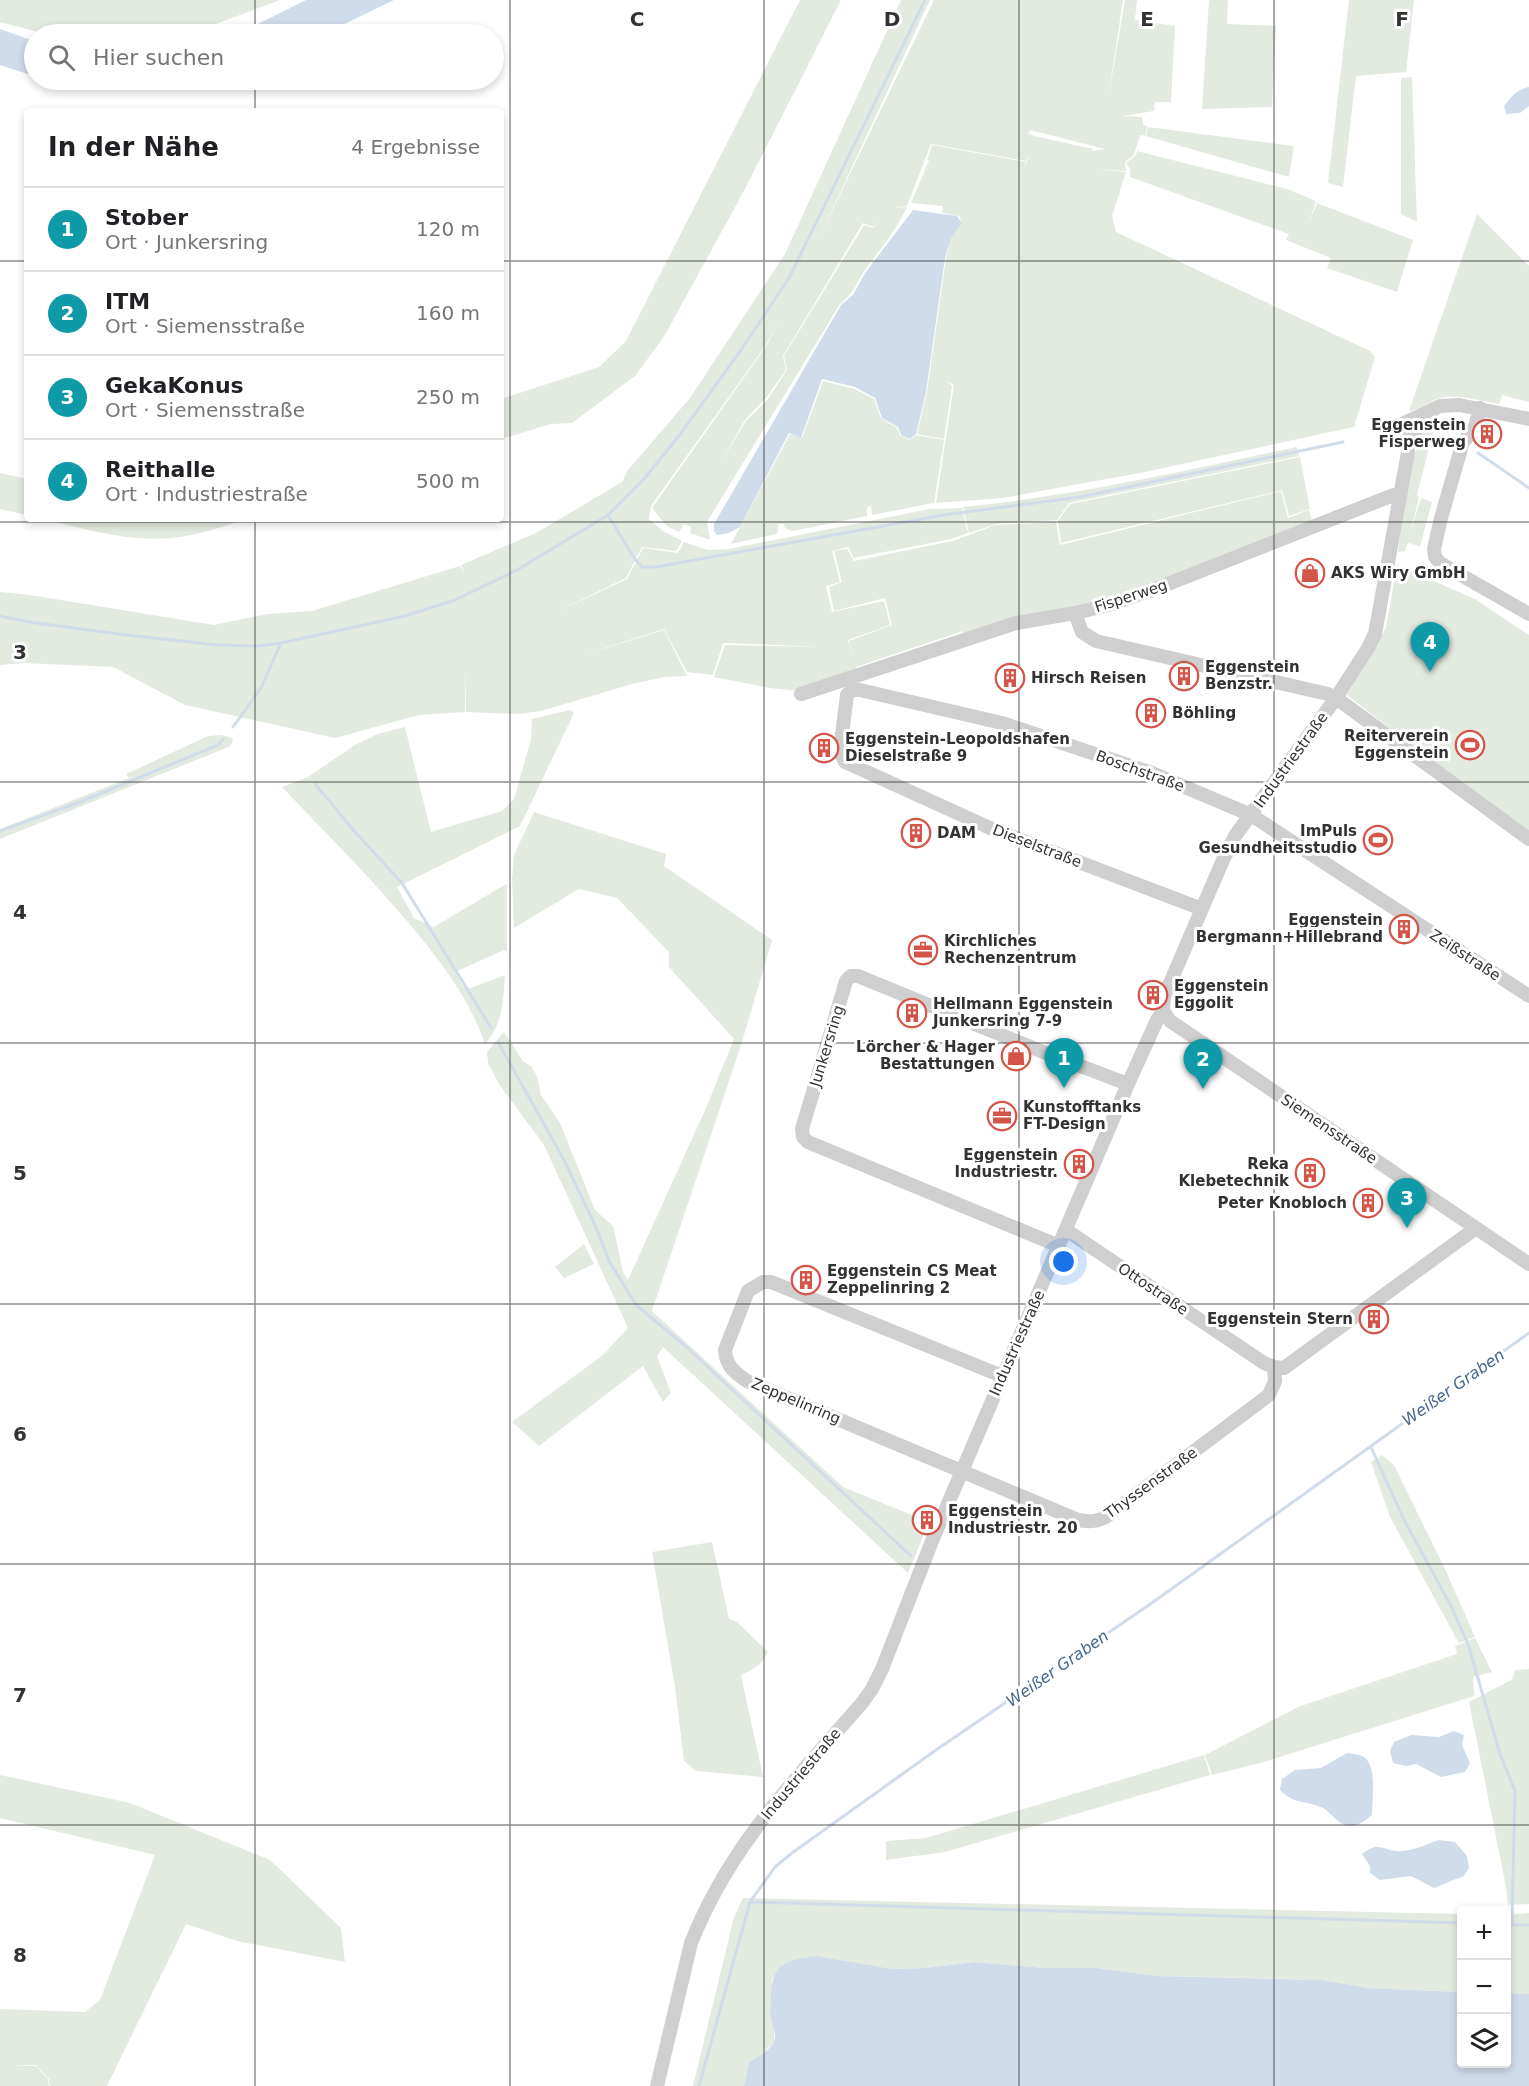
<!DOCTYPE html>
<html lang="de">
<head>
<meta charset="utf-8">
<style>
	body { margin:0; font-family:"DejaVu Sans",sans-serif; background:#f2f2f2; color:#202124 }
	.controls { position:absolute; right:18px; bottom:18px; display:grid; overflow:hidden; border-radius:6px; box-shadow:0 3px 9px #0003 }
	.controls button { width:54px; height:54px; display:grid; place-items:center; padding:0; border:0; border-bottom:2px solid #e0e0e0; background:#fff; color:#202124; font:30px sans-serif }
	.you { position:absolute; left:1064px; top:1262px; width:21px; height:21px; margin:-15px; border:4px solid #fff; border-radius:50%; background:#1a73e8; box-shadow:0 0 0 9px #1a73e833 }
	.badge { display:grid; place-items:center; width:39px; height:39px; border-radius:50%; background:#d55448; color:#fff; font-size:20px; font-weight:700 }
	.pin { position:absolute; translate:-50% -50px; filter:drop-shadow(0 2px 3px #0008) }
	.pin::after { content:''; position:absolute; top:32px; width:21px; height:18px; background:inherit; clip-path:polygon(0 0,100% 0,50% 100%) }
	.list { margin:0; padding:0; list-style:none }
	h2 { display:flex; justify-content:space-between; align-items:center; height:78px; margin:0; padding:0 24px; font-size:26px }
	h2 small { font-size:20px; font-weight:400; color:#757577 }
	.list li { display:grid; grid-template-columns:39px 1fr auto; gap:18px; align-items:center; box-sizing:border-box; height:84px; padding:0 24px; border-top:2px solid #e0e0e0 }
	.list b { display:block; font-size:22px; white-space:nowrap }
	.list p { margin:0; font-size:20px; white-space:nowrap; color:#757577 }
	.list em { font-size:20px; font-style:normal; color:#757577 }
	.icon { flex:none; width:33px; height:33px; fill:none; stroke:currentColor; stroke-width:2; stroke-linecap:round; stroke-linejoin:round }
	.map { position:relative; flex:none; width:1529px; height:2086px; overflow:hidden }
	.search { position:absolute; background:#fff; box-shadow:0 3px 9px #0003; left:24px; top:24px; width:480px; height:66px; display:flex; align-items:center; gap:15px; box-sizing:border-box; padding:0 21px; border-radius:33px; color:#757577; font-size:22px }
	.panel { position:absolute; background:#fff; box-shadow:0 3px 9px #0003; left:24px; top:108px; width:480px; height:414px; border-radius:6px }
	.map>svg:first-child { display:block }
	.green { fill:#e3eadf; fill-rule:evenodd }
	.water { fill:#d1dcea }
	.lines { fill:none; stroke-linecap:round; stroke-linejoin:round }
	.stream { stroke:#d1dcea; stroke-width:3 }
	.minor { stroke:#cfcfcf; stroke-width:14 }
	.grid { fill:none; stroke:#323232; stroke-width:1.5; stroke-opacity:0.55 }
	.labels { text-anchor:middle; stroke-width:6; stroke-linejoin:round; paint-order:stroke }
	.poi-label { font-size:15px; font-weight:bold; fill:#323232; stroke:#fff; text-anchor:start }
	.street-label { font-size:15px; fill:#323232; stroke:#fff }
	.water-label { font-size:16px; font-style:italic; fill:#47678d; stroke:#fff }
	.grid-label { font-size:20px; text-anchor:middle; font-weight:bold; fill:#323232; stroke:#fff; stroke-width:6; stroke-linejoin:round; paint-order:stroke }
</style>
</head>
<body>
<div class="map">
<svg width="1529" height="2086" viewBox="0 0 1529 2086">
	<rect width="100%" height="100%" fill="#fff"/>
	<path class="green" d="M0,0H280L189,34H45L0,22Z
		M800,0H841L745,189L665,335L635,376L572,423L551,424L501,439V399L599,367L626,341Z
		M901,0H930L817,242L934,0H1123L1108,99L1125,0H1137L1135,20L1175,26L1171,102H1155L1154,111L1122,116L1142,117L1143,125L1147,126L1145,136L1140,135L1134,155L1125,162L1126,171L1096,169L1126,172L1112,216L1116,232L1370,351L1375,357L1354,427L1145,472L1003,498L936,503L954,385L946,381L952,386L944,439L917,434L927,392L946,258L951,239L962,223L959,216L942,213L943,206L911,203L929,160H927L932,145L1026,162L1024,170L1029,155L1026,161L931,144L907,206L893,208L907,207C896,231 880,249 865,270C855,285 855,292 840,304L707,522L710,540L690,533L691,527L684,524L679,532L667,526L652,508L767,345L779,320L766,345L651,506L649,519L663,531L682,541L676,551L642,547L626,578L554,613L627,579L643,548L678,553L684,542L708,550L729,549L930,509L962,508L968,533L951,539L854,558L848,547L832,551L840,582L826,586L832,612L884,601L890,625L848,640L854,662L849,641L892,625L885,598L834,611L829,587L842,582L834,551L847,549L854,561L953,541L995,525L1056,522L1060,545L1281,491L1288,518L1309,510L1312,523L1148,588L1094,604L965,635L963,631L856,667L857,671L800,691L770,688L714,677L725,645L824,647L723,643L713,675L687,672L664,629L567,660L664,630L687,676L665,677L632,684L541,711L518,714L466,712V665L465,712L419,715L335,738L185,705L113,667L25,663L0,665V592L30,595L214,625L267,614L312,611L460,566L465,573L461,565L536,533L622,482L628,470L690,398L785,254ZM1030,130L1105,149L1092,151L1093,149L1034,136L1028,133ZM881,220L873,228L864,225L784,356L787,370L768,399L746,421L719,465L745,420L766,398L786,370L783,356L863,223L873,227Z
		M1209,0H1228L1227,24L1276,26L1272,107L1202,109Z
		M1349,0H1414L1406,72L1356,76L1343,187L1328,183Z
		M1412,77L1417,222L1401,214V78Z
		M1148,127L1294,146L1289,177L1146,136Z
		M1137,151L1287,189L1316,201L1309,223L1317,203L1413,240L1397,292L1327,268L1331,258L1286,240L1289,234L1130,177V169L1126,163L1135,156Z
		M1477,214L1529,266V402L1502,395L1499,404C1480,401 1459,394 1440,398C1429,401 1420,410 1409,411Z
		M823,381L855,389L874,399L881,418L897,428L900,435L910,440L916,435L944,440L934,503L872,515L871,506L867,507V516L793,531L786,529L783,524H779L777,534L731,544L790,434L802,438Z
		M1438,415L1440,427L1433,433L1417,494L1419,498L1409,537L1421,498L1432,502L1420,546L1408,543L1405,551L1398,552C1403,517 1408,435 1438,415Z
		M1297,447L1299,456L1069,503L1057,520L996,524L969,533L963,507C1076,496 1187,470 1297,447Z
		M1300,457L1310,509L1289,516L1282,490L1061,543L1058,521L1070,504Z
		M0,473L27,479V515L0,509Z
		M43,519H246C222,527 196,536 171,538C128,542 85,529 43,519Z
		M1397,565L1475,599L1529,635V832L1476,795L1347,695L1386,628Z
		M570,710L574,713L520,826L397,887L414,918L434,927L506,884L507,885V952L504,950L455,972L463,987L471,988L505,975C503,1001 503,1024 485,1044C468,994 435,954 401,914C363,870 322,829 282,787L308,777L355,745L378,734L405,727L431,832L502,811L514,799L531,739L532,719Z
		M221,735L233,738L231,746L0,839V829L129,778L126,774L208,736Z
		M534,812L666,854L664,866L772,940L742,1042L652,1311L843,1487L929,1522L908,1573L663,1347L657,1356L671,1393L663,1402L643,1366L539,1446L512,1422L603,1355L628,1328L544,1145L499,1084L488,1063L487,1052L504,1032L523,1061L531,1066L537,1076L541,1095L560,1123L595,1210L613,1226L623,1272L628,1280L706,1108L734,1039L669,967V952L617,898L579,889L514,928L512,879L514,855Z
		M584,1244L594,1264L564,1278L555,1267Z
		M1382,1455L1394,1465L1445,1569L1475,1637L1459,1643L1390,1517L1371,1462Z
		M712,1542L729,1619L736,1621L768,1652C762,1665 754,1669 741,1675L763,1777L696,1771L684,1761L675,1687L652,1552Z
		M1475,1638L1492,1672L1473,1677L1474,1696L1264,1762L1212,1775L1205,1755L1298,1707L1457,1654L1455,1646Z
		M1529,1669V1904L1508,1905L1506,1887L1469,1702L1513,1679L1515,1670Z
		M1204,1755L1210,1775L945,1852L886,1860V1841L926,1838Z
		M0,1775L130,1803L270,1860L341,1928L345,1962L237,1941L186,1924L107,2086H50L49,2079L36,2065H11L36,2066L48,2079L49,2086H0V2009L85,2012L100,2000L155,1855L0,1818Z
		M743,1898L1461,1914V1992L1368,1988L1298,1979L1157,1976L1097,1968H1045L974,1962L925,1968L892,1969L864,1965L828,1958L808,1957L782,1965L772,1980L771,2019L774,2030V2042L763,2053L749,2062L744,2086H693L734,1917Z
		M1529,1913V1994L1507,1993V1915Z"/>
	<path class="water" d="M306,0H394L324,34H227L252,27Z
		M0,29L34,41V76L0,65Z
		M49,80H165L122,85L84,86Z
		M1529,87V106L1520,113L1506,114L1504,106C1511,97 1517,89 1529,87Z
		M913,210L957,216L962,223L951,239L945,258L926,392L916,434L910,439L901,435L898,427L882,418L875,398L855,387L822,379L801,438L789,433L740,527L729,533L717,535L714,531V524L841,305L853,295L865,273Z
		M1454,1731L1464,1735L1462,1745L1470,1763L1465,1772L1441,1777L1416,1764L1406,1766L1393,1763L1390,1751L1394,1742L1411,1735L1439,1737Z
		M1347,1753C1351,1754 1358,1754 1362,1756C1378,1763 1372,1800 1372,1815C1366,1820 1358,1826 1351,1826C1338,1826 1333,1814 1323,1808C1307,1800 1294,1805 1280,1790L1282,1779L1295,1770L1321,1768Z
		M1439,1840L1455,1842L1467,1856L1469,1868L1463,1877C1452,1879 1444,1885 1434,1888L1411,1876L1380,1880L1370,1873V1866L1362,1854C1380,1839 1385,1853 1402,1851C1414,1850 1428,1844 1439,1840Z
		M816,1956L892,1969L925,1968L974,1962L1045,1968H1097L1157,1976L1320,1980L1368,1988L1461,1992L1462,2064H1506L1507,1993L1529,1994V2086H744L749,2062C758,2056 770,2051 774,2041C777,2033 772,2026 771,2019C770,2012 771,2003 771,1996C772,1963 786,1960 816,1956Z"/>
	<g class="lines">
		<path class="stream" d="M1478,453L1529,488
			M608,515L634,558L642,567H656L944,515L1080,497L1343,442
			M0,616L29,622L118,634L217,645L258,646L281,643L405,616L455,600L517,570L608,515L644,479L681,433L741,350L789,278L925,0
			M233,727L261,688L281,643
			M315,784L356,833L402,883L491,1028
			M0,831L80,802L218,745L223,739
			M498,1042L564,1160L595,1225L610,1263L637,1306L682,1343L911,1556
			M1371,1447L1404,1520L1450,1604L1468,1644L1500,1754L1515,1791L1512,1925
			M750,1902L1462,1923
			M1506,1925H1529
			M699,2086L750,1902L775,1867L792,1853L936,1750L1149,1605L1529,1333"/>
		<path class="minor" d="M1480,408L1474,430L1463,442L1441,518L1434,549L1435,557L1440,563L1529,614
			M1407,437L1427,421L1432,412
			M1075,613L1082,632L1096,641L1328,694L1336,698L1529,839
			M801,694L1016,623L1075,613L1109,605L1150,591L1401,492
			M1202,909L990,828L845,762L840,750L847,695L852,690H860L1002,723L1152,773L1251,815L1529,996
			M1163,1011L1170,1021L1529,1264
			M1066,1230L1264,1363L1274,1367L1284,1368L1476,1228
			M1059,1246L808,1142L803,1137L802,1129L846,981L851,976H858L1038,1050L1128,1084
			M1002,1376L771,1282H763L748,1291L725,1350C726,1366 735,1373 747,1381L1078,1520C1089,1522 1096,1522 1106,1517L1269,1395L1275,1381L1274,1367
			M657,2086L691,1943C729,1846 795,1780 862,1703L872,1689L882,1669L932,1541L1128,1084L1157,1020L1163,1011L1164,997L1223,860L1235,836L1336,698L1368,648L1375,634L1408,452L1407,437L1400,425L1440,406L1459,405L1529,419"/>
	</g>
	<path class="grid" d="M255,0V34M510,0V2086M764,0V2086M1019,0V2086M1274,0V2086M255,80V111M0,261H27M501,261H1529M255,519V2086M0,522H1529M0,782H1529M0,1043H1529M0,1304H1529M0,1564H1529M0,1825H1529"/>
	<defs>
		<g id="building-ring" transform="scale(1.5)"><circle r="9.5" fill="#fff" stroke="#d55448" stroke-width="1.5"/><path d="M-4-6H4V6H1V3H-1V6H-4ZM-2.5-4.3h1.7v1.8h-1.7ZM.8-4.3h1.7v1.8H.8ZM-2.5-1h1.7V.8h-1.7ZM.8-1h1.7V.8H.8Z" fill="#d55448"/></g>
		<g id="shop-ring" transform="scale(1.5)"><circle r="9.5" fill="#fff" stroke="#d55448" stroke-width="1.5"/><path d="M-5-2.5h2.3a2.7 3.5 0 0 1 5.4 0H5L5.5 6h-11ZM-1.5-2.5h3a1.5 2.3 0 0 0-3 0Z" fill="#d55448"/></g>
		<g id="stadium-ring" transform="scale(1.5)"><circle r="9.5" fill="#fff" stroke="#d55448" stroke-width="1.5"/><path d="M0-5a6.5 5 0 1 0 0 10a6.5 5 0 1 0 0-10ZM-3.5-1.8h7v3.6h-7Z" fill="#d55448"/></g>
		<g id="office-ring" transform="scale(1.5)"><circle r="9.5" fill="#fff" stroke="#d55448" stroke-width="1.5"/><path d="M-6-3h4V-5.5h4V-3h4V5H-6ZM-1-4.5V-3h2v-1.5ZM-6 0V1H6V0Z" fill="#d55448"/></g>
	</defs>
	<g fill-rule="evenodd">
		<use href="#building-ring" x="1487" y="434"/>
		<use href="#shop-ring" x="1310" y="573"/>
		<use href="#building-ring" x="1184" y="676"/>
		<use href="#building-ring" x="1010" y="678"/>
		<use href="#building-ring" x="1151" y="713"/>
		<use href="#stadium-ring" x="1470" y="745"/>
		<use href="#building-ring" x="824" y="748"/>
		<use href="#building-ring" x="916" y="833"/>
		<use href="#stadium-ring" x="1378" y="840"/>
		<use href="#building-ring" x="1404" y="929"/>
		<use href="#office-ring" x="923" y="950"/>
		<use href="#building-ring" x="1153" y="995"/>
		<use href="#building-ring" x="912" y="1013"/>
		<use href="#shop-ring" x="1016" y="1056"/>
		<use href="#office-ring" x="1002" y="1116"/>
		<use href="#building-ring" x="1079" y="1164"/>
		<use href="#building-ring" x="1310" y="1173"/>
		<use href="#building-ring" x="1368" y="1203"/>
		<use href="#building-ring" x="806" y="1280"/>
		<use href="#building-ring" x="1374" y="1319"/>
		<use href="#building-ring" x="927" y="1520"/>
	</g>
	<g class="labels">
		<g class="poi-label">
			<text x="1466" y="430" text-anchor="end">Eggenstein<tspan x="1466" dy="17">Fisperweg</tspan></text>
			<text x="1331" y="578">AKS Wiry GmbH</text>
			<text x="1205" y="672">Eggenstein<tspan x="1205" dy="17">Benzstr.</tspan></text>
			<text x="1031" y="683">Hirsch Reisen</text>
			<text x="1172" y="718">Böhling</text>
			<text x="1449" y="741" text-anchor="end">Reiterverein<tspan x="1449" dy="17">Eggenstein</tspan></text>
			<text x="845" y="744">Eggenstein-Leopoldshafen<tspan x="845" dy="17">Dieselstraße 9</tspan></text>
			<text x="1357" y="836" text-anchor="end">ImPuls<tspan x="1357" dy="17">Gesundheitsstudio</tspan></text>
			<text x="937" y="838">DAM</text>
			<text x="1383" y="925" text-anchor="end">Eggenstein<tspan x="1383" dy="17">Bergmann+Hillebrand</tspan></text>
			<text x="944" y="946">Kirchliches<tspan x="944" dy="17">Rechenzentrum</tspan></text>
			<text x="1174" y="991">Eggenstein<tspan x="1174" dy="17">Eggolit</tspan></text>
			<text x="933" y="1009">Hellmann Eggenstein<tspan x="933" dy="17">Junkersring 7-9</tspan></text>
			<text x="995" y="1052" text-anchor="end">Lörcher &amp; Hager<tspan x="995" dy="17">Bestattungen</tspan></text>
			<text x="1023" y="1112">Kunstofftanks<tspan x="1023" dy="17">FT-Design</tspan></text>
			<text x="1058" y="1160" text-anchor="end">Eggenstein<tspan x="1058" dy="17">Industriestr.</tspan></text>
			<text x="1289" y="1169" text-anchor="end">Reka<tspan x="1289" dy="17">Klebetechnik</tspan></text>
			<text x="1347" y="1208" text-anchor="end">Peter Knobloch</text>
			<text x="827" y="1276">Eggenstein CS Meat<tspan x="827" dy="17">Zeppelinring 2</tspan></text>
			<text x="1353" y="1324" text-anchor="end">Eggenstein Stern</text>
			<text x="948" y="1516">Eggenstein<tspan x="948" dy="17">Industriestr. 20</tspan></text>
		</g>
		<g class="street-label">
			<text transform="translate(1131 596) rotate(-18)" y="5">Fisperweg</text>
			<text transform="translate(1291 760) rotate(-54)" y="5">Industriestraße</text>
			<text transform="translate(1140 771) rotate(20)" y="5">Boschstraße</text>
			<text transform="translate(1037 846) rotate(21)" y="5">Dieselstraße</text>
			<text transform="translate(1465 955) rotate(33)" y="5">Zeißstraße</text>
			<text transform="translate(827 1046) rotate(-73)" y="5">Junkersring</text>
			<text transform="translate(1329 1129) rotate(34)" y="5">Siemensstraße</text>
			<text transform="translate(1153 1289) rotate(34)" y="5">Ottostraße</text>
			<text transform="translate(1017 1343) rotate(-66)" y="5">Industriestraße</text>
			<text transform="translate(796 1401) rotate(23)" y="5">Zeppelinring</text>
			<text transform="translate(1151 1483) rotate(-36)" y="5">Thyssenstraße</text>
			<text transform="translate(801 1774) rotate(-50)" y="5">Industriestraße</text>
		</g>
		<g class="water-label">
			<text transform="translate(1453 1387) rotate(-35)" y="6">Weißer Graben</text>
			<text transform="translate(1057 1668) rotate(-35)" y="6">Weißer Graben</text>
		</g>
	</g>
	<g class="grid-label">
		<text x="637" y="26">C</text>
		<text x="892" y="26">D</text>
		<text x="1147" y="26">E</text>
		<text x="1402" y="26">F</text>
		<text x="20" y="659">3</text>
		<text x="20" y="919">4</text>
		<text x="20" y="1180">5</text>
		<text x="20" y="1441">6</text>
		<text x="20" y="1702">7</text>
		<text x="20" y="1962">8</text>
	</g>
</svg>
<div class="controls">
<button>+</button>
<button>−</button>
<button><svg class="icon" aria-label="layers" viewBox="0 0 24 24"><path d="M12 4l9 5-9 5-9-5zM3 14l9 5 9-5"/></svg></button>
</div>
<div class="you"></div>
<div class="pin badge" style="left:1064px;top:1088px;background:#0f9aa8">1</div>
<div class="pin badge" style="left:1203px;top:1089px;background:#0f9aa8">2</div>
<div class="pin badge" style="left:1407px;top:1228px;background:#0f9aa8">3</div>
<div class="pin badge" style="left:1430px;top:672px;background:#0f9aa8">4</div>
<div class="search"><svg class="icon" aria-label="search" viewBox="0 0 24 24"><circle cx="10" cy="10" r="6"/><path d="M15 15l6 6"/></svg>Hier suchen</div>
<section class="panel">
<h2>In der Nähe<small>4 Ergebnisse</small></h2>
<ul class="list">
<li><span class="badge" style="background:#0f9aa8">1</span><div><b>Stober</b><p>Ort · Junkersring</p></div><em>120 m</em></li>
<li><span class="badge" style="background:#0f9aa8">2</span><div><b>ITM</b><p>Ort · Siemensstraße</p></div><em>160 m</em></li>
<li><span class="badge" style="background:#0f9aa8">3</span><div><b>GekaKonus</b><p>Ort · Siemensstraße</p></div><em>250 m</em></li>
<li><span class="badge" style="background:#0f9aa8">4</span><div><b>Reithalle</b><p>Ort · Industriestraße</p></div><em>500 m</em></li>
</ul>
</section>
</div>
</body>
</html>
